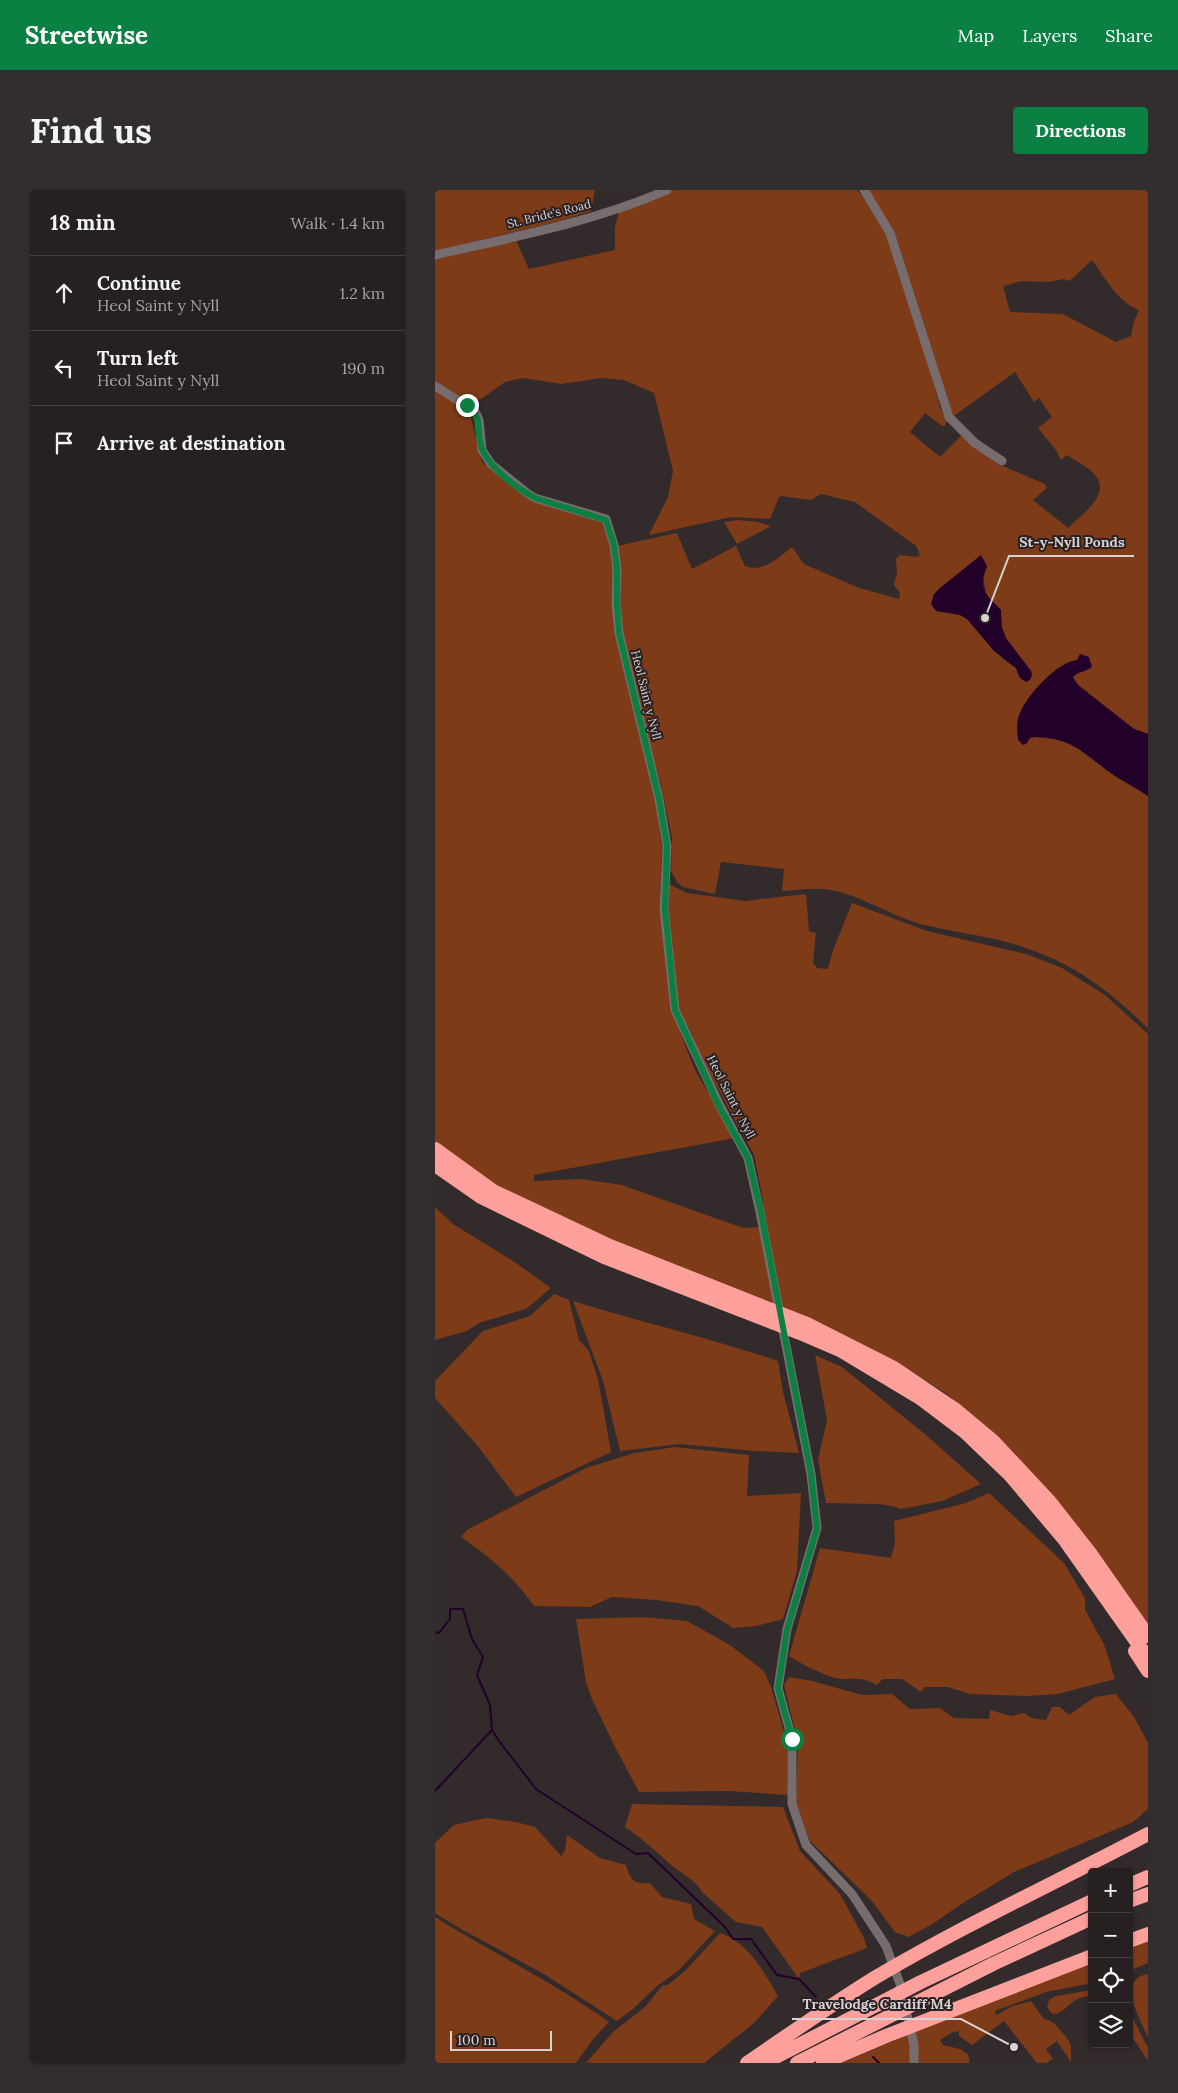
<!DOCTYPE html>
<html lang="en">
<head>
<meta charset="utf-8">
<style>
	body { margin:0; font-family:Lora,serif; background:#322d2e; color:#f1f3f6 }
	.controls { position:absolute; right:15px; bottom:15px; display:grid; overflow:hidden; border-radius:5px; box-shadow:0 1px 4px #0004 }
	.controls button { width:45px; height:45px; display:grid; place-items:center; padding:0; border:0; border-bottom:1px solid #423e3f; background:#262021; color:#f1f3f6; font:25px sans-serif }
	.scale { position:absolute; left:15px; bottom:12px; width:102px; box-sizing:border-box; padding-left:5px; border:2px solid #d7d1d2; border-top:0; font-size:14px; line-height:18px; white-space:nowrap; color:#d7d1d2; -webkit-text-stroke:4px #292022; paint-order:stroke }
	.stop { position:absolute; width:15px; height:15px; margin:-11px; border:4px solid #0b8043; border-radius:50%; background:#fff }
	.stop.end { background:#0b8043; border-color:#fff; box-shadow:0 1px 5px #0008 }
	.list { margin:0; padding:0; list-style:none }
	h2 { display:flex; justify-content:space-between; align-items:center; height:65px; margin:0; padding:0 20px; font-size:21px }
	h2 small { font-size:16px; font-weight:400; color:#a4a3a5 }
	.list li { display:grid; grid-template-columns:32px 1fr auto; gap:15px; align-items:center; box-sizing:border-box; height:75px; padding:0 20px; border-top:1px solid #423e3f }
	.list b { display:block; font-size:19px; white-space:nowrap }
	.list p { margin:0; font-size:16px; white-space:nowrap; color:#a4a3a5 }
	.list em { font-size:16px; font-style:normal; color:#a4a3a5 }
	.icon { flex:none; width:28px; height:28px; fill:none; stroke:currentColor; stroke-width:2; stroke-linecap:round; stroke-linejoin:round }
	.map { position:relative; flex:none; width:713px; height:1873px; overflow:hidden; border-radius:5px }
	header { display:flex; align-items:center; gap:30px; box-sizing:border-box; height:70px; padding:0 25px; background:#0b8043; color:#fff }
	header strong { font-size:24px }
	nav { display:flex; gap:28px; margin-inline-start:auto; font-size:18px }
	.intro { display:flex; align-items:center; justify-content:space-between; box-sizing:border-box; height:120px; padding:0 30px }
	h1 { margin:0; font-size:35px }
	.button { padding:12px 22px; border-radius:5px; background:#0b8043; color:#fff; font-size:18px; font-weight:700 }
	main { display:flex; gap:30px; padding:0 30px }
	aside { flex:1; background:#262021; border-radius:5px; box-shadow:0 1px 4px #0004 }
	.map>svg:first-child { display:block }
	.green { fill:#7e3b18; fill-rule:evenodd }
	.water { fill:#22002a }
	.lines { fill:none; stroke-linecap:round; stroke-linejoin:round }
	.stream { stroke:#22002a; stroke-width:2 }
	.minor { stroke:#776c6e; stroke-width:9 }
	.highway { stroke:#fd9f9a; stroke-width:14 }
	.route { stroke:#0b8043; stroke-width:6 }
	.labels { text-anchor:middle; stroke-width:4; stroke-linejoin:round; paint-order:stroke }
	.street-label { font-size:12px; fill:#d7d1d2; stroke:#292022 }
	.leader { fill:none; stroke:#d7d1d2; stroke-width:2 }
	.callout-dot { fill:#d7d1d2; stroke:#292022; stroke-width:2 }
	.callout-label { font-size:14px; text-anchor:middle; font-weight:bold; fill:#d7d1d2; stroke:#292022; stroke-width:4; stroke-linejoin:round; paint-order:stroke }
</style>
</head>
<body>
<header>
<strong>Streetwise</strong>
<nav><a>Map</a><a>Layers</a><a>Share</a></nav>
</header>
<div class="intro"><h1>Find us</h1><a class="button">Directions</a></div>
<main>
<aside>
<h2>18 min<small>Walk · 1.4 km</small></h2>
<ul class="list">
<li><svg class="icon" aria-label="ahead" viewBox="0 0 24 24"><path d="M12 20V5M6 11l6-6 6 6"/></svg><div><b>Continue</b><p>Heol Saint y Nyll</p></div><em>1.2 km</em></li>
<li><svg class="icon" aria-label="left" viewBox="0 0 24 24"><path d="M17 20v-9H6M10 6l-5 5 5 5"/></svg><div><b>Turn left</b><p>Heol Saint y Nyll</p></div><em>190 m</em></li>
<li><svg class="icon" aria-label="arrive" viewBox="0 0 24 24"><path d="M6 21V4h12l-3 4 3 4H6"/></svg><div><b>Arrive at destination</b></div></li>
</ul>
</aside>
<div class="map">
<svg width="713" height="1873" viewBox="0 0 713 1873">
	<rect width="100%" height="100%" fill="#332a2c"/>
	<path class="green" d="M0,0H160L156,21L121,32L0,61Z
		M238,0H422L428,7L453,48L487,152L505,217L512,231L510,236H507L490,223L475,242L505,267L527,245L563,274L610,294L612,298L598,310L633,338C646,325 677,305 660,285C654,277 640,271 632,265L626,270L621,260L603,238L617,227L604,208L599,212L580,182L516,228L463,55L433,2L435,0H713V544L699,539L643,495L638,487L644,482L648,481L649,466L646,464L642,470L623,479L598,502L591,554L595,548L600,547C636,548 645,560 673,581C685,590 700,597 713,606V838C671,798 639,773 582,755C550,745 515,742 482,733C453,724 427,706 396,700C381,697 363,700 347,701L349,679L286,672L280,704L248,697L242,692L236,681L237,648L233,629L226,595L205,523L183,422L182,356L242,343L257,379L301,356L310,376C328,383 343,368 357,357L369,374L424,398L464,409L465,403L459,395L462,382L461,369L465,365L481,367L485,365L481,356L420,312L386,304L376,310L346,306L344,307L335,329L296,327L214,345L233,307L238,281L219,203L189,190L167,188L126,194L88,188L70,192L46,209L39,211H32L0,193V68L81,50L94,79L180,60V37L184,21ZM657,70C670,88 683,112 704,120L699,131L696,146L681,152L628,124L575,122L568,96L587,91L613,92L629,89L635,91ZM548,370L552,376L548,387L552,408C574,423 561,432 571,449C578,460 588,471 596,481L585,488L581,478L568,469L532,429L525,425L505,398Z
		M0,198L28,215L35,224L47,272L89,306L170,332L179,379L178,402L220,608L227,658L225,703L236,819L260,880L300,948L99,985V991L145,989L187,995L308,1038L325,1037L341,1114L141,1043L0,961Z
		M302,330L323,332L336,336L302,354L289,332Z
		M234,694L252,703L310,711L371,704L374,741L381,743L378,773L382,778L393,779L398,760L417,713L492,741L591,764L627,778L670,805L713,844V1435L574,1258L512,1204L458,1170L345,1116L329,1034L328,1010L319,965L265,866L256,842L244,820L232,719Z
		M0,1017L18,1034L81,1073L116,1098L91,1119L44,1133L32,1141L0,1150Z
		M119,1104L134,1110L144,1150L154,1161L163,1189L176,1262L81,1307L42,1255L0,1208V1191L48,1141L95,1126Z
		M138,1111C206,1132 275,1148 343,1171L348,1202L364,1263L319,1261L245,1254L185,1261L168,1191Z
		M380,1165L407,1177L491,1245L546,1294L507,1311L466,1319L458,1316L443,1314L391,1313L383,1270L392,1230Z
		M240,1257L314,1265L312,1306L366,1303L362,1381L348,1429L321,1436L298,1438L263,1416L221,1410L177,1407L155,1417L99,1416C78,1386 55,1367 26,1347L32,1340L151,1278L199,1263Z
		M554,1303L629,1373L650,1408V1420L669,1454L680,1489L623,1504L592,1506L535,1504L513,1497H490L486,1502L467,1489H448L441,1495C426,1485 416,1491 400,1488C389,1485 362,1472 354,1466L385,1358L456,1368L460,1353L459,1331L531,1313Z
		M208,1427L252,1431L295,1455L329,1481L336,1497L352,1552L353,1605L294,1601L204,1602L179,1555L157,1509L151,1492L141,1429Z
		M354,1487L377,1491L427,1505L457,1504L475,1519L505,1518L519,1528L554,1529L555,1520L576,1526L589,1523L597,1528L611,1530L617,1517H625L634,1525L660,1507L681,1504L699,1527L713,1553V1619L698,1632L579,1682L528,1713L496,1735L473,1747L460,1742L436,1710L375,1651L361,1613L363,1552L349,1495Z
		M197,1614L348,1617L365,1661L405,1704L429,1748L432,1758L365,1783L364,1789L327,1737L301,1732L267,1702C261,1690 245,1683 235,1674C219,1660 207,1648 190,1637Z
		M51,1628L81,1632L100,1637L126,1666L130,1660L132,1645L165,1668L191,1675C196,1691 198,1694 215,1693L227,1707L256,1714L259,1729L280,1741L243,1781L222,1796L199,1818L182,1831L109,1784L26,1739L0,1723V1653L19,1635Z
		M0,1727C57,1763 119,1792 174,1832L159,1848L141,1873H0Z
		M285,1743C313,1752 329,1782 343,1806L319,1833L269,1873H151L178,1842L210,1817L227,1796L233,1795L251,1780Z
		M713,1749V1773L694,1781V1756Z
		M657,1771V1793L611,1802L560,1821L561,1825L578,1816L596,1811L608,1828L619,1833L632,1848L636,1856V1872L622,1851L611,1859L618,1869L611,1873H602L569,1831L537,1855L524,1846V1841L516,1843L505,1850L508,1855L525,1859L533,1864L535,1873H407L502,1832Z
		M713,1784V1847C705,1830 681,1789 713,1784Z
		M657,1800V1806C635,1806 633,1822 619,1824L615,1822L612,1816L614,1810L621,1806Z
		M694,1821L713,1858V1871L694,1842Z"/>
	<path class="water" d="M546,365L552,376C543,401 550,403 566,420L567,437L571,448L596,481L597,485L595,490L591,492L585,488L581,478L559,461L532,429L525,425L501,421L496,414L499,404L505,398Z
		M645,464L654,467L657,477C651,482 644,481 638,487L643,495L699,539L713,544V606C700,597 685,590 673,581C645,560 636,548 599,547L595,548L591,554L588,555L583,550C582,541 581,531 585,523C593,504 622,472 642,470Z"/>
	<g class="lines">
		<path class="stream" d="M0,1442L4,1443L15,1429V1419H28L37,1449L48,1467L42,1485L55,1515L57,1540L64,1551L101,1599L201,1664L213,1663L290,1737L298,1749H316L342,1785L364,1789L381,1807
			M0,1601L56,1541
			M438,1867L444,1873"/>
		<path class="minor" d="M429,0L455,43L514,227L540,253L567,271
			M0,65C78,47 159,32 232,0
			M0,196L40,221L44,230L47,260L56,274L92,303L100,308L171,329L179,355L182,380L181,414L184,443L224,609L232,656L229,719L240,820L285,916L313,968L325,1022L376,1284L382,1338L352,1439L343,1498L357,1549V1614L371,1655L417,1704L451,1756L465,1794L479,1855V1873"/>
		<path class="highway" d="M0,959L58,1001L175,1056L372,1134L459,1178L521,1220L558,1251L615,1312L655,1363L713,1446
			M0,975L46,1007L169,1067L370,1145L405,1160L485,1208L530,1242L575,1285L629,1349L713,1468
			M700,1461L713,1481
			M694,1695L713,1687
			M694,1711L713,1704
			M694,1751L713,1744
			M312,1873C355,1844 397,1814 441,1787C529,1735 622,1692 713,1644
			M329,1873L486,1792L657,1711
			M362,1873L558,1774L657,1728
			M388,1873L451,1846L657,1766"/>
	</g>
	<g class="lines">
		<path class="route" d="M32,215C51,230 39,243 48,261C57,280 82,298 100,308L171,330L179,355L182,380V414L184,443L224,609L232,656L230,719L240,820L284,916L313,968L326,1022L376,1284L382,1338L352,1440L343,1498L357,1549"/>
	</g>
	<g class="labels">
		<g class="street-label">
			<text transform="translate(114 24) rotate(-14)" y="4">St. Bride's Road</text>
			<text transform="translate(211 505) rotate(76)" y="4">Heol Saint y Nyll</text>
			<text transform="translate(296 907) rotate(63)" y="4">Heol Saint y Nyll</text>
		</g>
	</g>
	<path class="leader" d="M550 428L574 366H699M579 1857L526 1829H357"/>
	<g class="callout-dot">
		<circle cx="550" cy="428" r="5"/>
		<circle cx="579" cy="1857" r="5"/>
	</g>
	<g class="callout-label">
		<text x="637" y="357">St-y-Nyll Ponds</text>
		<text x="442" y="1819">Travelodge Cardiff M4</text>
	</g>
</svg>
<div class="controls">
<button>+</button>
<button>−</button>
<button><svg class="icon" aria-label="locate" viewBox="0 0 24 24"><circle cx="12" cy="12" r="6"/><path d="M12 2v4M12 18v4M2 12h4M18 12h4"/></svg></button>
<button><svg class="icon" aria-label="layers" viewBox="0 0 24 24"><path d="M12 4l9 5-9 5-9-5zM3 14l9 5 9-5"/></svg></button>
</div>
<div class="scale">100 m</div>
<div class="stop" style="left:357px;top:1549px"></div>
<div class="stop end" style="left:32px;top:215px"></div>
</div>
</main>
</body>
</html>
